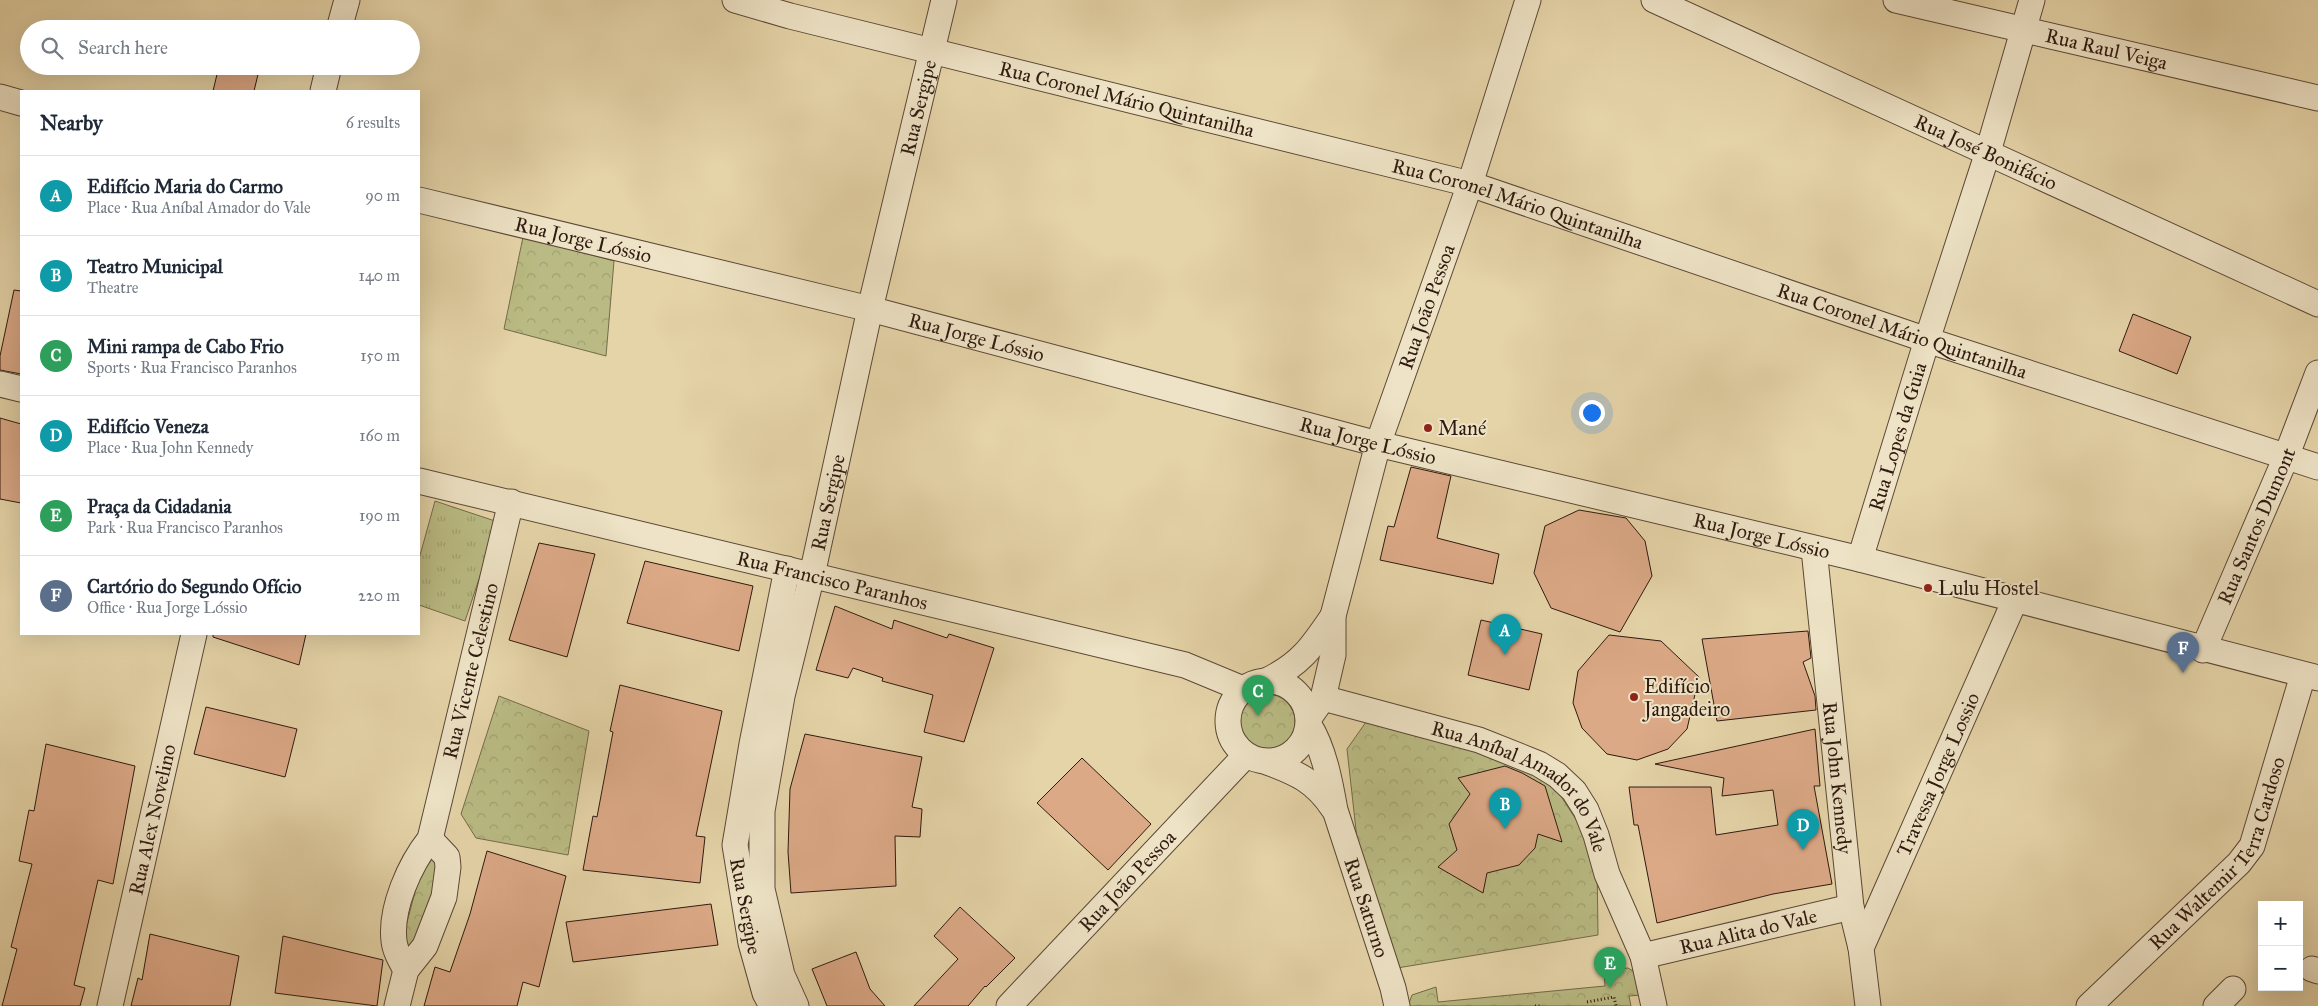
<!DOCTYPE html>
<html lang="en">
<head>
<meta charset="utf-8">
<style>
	body { margin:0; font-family:"IM FELL Great Primer",serif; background:#f2f2f3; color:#1f2937 }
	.controls { position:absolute; right:15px; bottom:15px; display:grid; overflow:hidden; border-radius:0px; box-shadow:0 5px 20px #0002 }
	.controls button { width:45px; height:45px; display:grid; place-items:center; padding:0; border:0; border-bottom:1px solid #e0e1e3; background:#fff; color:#1f2937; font:25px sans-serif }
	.you { position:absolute; left:1591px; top:412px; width:18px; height:18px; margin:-12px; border:4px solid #fff; border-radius:50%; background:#1a73e8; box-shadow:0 0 0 8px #1a73e833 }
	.badge { display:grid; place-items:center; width:32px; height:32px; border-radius:50%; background:#ea580c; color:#fff; font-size:16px; font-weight:700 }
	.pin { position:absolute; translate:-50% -41px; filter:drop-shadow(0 1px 2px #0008) }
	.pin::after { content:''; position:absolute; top:26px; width:18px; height:15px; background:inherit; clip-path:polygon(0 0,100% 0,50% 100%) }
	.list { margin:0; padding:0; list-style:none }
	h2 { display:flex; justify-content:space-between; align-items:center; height:65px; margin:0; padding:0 20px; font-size:21px }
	h2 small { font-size:16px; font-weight:400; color:#747a83 }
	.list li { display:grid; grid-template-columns:32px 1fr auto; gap:15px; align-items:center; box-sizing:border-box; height:80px; padding:0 20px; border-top:1px solid #e0e1e3 }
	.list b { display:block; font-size:19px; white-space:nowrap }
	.list p { margin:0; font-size:16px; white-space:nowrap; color:#747a83 }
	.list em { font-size:16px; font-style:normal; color:#747a83 }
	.icon { flex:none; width:28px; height:28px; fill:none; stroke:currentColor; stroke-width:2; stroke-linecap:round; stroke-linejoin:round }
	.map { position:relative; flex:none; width:2318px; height:1006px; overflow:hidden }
	.search { position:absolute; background:#fff; box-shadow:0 5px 20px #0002; left:20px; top:20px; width:400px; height:55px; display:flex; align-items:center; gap:12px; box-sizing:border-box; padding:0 18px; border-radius:28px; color:#747a83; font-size:19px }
	.panel { position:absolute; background:#fff; box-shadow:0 5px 20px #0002; left:20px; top:90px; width:400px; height:545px; border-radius:0px }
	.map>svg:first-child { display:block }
	.grass { fill:url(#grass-tufts); stroke:#746a4a }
	.park { fill:url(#park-crowns); stroke:#746a4a }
	.building { fill:#dca987; stroke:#2f1a10 }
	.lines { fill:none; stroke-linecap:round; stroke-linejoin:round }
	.minor-casing { stroke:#5c4836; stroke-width:27 }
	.path { stroke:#2f1a10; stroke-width:3; stroke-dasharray:1 2.5; stroke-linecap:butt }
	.minor { stroke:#eee3c6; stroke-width:25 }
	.poi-dot { fill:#8f2418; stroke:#eee3c6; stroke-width:2 }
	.labels { text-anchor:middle; stroke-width:4; stroke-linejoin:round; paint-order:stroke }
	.street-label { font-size:20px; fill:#2f1a10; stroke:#eee3c6 }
	.poi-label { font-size:20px; fill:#2f1a10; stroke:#eee3c6; text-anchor:start }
</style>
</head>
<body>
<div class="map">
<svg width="2318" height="1006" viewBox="0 0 2318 1006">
	<defs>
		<pattern id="grass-tufts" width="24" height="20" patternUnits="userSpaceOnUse" patternTransform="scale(1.25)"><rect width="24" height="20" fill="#babb84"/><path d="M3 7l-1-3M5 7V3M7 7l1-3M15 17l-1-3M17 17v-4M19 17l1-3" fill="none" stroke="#a0a071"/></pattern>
		<pattern id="park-crowns" width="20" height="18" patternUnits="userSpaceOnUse" patternTransform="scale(1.25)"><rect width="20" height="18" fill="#babb84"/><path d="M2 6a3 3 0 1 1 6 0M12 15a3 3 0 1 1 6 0" fill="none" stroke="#a0a071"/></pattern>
	</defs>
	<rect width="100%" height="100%" fill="#e5d4a8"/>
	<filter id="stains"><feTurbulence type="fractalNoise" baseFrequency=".004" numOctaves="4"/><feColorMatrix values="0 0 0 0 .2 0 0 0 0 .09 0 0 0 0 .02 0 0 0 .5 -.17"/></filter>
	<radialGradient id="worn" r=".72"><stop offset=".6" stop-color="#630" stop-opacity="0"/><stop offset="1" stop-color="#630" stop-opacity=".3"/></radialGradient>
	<path class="grass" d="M435,501L498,522L465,621L419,605V559Z"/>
	<path class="park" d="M523,237L614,261L606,356L504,329Z
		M1239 722a28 28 0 1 1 56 0a28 28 0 1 1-56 0Z
		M499,696L589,731L568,855L476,838L461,814Z
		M1366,722L1496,757L1551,781L1577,821L1597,857L1598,935L1397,968L1358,848L1347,749Z
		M433,857L441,870L411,953L401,945L420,873Z
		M1628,968L1638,974L1642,995L1629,996L1631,1006H1408L1412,995L1436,987L1438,1002L1605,986L1604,970Z"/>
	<path class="building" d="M219,66H260L254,91H213Z
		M14,290L21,291V374L0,370V356Z
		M2133,314L2191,337L2177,374L2119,351Z
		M0,418L21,424V503L0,499Z
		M1411,467L1451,476L1437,538L1499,554L1493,584L1380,560L1388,526L1394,527Z
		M1579,510L1626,518L1645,541L1652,576L1620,632L1551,608L1534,573L1545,526Z
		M539,543L595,554L567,657L509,640Z
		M645,561L753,586L739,651L627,623Z
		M835,606L892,629L894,620L947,638L949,634L994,648L964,742L924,732L933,695L882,681L883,678L853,668L848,678L816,670Z
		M1481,620L1542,634L1529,690L1468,675Z
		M1808,631L1811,658L1803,662L1815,696L1816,710L1717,721L1702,639Z
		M213,634H306L299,665L213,637Z
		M1609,635L1661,641L1699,677L1687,729L1668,749L1637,760L1607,754L1582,728L1573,703L1578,671Z
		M620,685L722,711L696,836L705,837L700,883L583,870L593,816L597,817L613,732L610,731Z
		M206,707L297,729L285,777L194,754Z
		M1815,729L1820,786H1814L1832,884L1773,894L1657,923L1638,825H1634L1629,787H1711L1716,835L1778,825L1773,790L1722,796L1724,778L1655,764Z
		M805,734L922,757L912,807L922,809L920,837L895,836L896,886L791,893L788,852L790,789Z
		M46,744L135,766L113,884L98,880L74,985L85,988L80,1006H2L17,949L11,947L32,864L19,861L29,810L34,811Z
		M1082,758L1151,824L1108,870L1037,803Z
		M1505,766L1522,773L1545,786L1562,842L1538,834L1535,848L1519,865L1487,873L1483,893L1438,867L1457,850L1449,824L1470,794L1458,778Z
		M487,851L566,876L539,987L523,982L517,1006H424L435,967L450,972L470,914Z
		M711,904L718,945L573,962L566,922Z
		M960,907L1015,958L986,987L985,986L968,1006H914L958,959L934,936Z
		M150,934L239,956L230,1006H131L138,978L142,980Z
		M283,936L383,960L377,1006L275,993Z
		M856,952L870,989L885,1006H827L812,969Z"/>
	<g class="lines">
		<g class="minor-casing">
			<g id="minor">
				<path id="s1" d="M735,0L790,16L1470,184L1927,340L2318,467"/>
				<path id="s2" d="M1654,0L2318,304"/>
				<path id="s3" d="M1896,0L2318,98"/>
				<path d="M339,29L347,0"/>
				<path d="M323,91L329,66"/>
				<path d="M0,97L21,103"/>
				<path id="s4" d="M419,200L870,309L1378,444L1860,559L2318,678"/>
				<path d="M0,384L21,389"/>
				<path id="s5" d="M419,481L1185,665L1243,689"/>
				<path id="s6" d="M1814,549L1851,907L1861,948L1868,1006"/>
				<path id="s7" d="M1860,559L1927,340L1988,152L2032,0"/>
				<path id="s8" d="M2203,650L2286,457L2318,373"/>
				<circle cx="1268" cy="721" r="40"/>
				<path d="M1266,681C1301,664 1312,647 1333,616"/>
				<path id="s9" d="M1323,698L1479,740L1539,764L1557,775L1574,791L1586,810L1596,835L1607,874L1643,956L1654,1006"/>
				<path id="s10" d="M1309,718L1323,698L1333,655V616L1378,444L1470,184L1528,0"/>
				<path id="s11" d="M1309,725C1324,749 1330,782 1335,810L1393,988L1397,1006"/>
				<path d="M1267,762C1297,773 1315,781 1333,808"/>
				<path id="s12" d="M1861,948L2015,600"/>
				<path id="s13" d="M1643,956L1851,907"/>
				<path d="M2312,969L2318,971"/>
				<path id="s14" d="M406,970C401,961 395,951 394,941C390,908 410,864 430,839L511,502"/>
				<path id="s15" d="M110,1006L194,634"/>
				<path d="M397,1006L406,970L425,946L444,897L448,867L447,857L430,839"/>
				<path d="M772,1006L765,993L751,943L735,845L752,744L787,569"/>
				<path id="s16" d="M796,1006L782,975L762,889V811L782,696L812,575L870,309L944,0"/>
				<path id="s17" d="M1009,1006L1246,755"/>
				<path id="s18" d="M2089,1006L2239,863L2252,846L2303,675"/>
				<path d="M2216,1006L2233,989"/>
			</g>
		</g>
		<path class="path" d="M1587,1002L1614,997L1616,1006
			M1535,1006H1541"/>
		<use href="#minor" class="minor"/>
	</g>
	<g class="poi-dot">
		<circle cx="1428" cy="428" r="5"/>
		<circle cx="1928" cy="588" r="5"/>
		<circle cx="1634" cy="697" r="5"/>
	</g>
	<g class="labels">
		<g class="street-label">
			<text dy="7" stroke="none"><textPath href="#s3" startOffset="216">Rua Raul Veiga</textPath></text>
			<text dy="7" stroke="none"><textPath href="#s1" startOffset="404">Rua Coronel Mário Quintanilha</textPath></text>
			<text dy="7" stroke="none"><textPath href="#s16" startOffset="921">Rua Sergipe</textPath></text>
			<text dy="7" stroke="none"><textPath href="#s2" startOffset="365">Rua José Bonifácio</textPath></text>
			<text dy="7" stroke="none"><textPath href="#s1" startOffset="809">Rua Coronel Mário Quintanilha</textPath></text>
			<text dy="7" stroke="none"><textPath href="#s4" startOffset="169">Rua Jorge Lóssio</textPath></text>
			<text dy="7" stroke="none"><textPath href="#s10" startOffset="431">Rua João Pessoa</textPath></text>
			<text dy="7" stroke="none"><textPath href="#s1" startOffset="1214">Rua Coronel Mário Quintanilha</textPath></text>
			<text dy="7" stroke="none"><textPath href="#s4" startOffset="574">Rua Jorge Lóssio</textPath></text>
			<text dy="7" stroke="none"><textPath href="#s7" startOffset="128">Rua Lopes da Guia</textPath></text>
			<text dy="7" stroke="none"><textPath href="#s4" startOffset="979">Rua Jorge Lóssio</textPath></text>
			<text dy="7" stroke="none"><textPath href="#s16" startOffset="516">Rua Sergipe</textPath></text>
			<text dy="7" stroke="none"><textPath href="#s8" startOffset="135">Rua Santos Dumont</textPath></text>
			<text dy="7" stroke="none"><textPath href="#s4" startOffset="1384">Rua Jorge Lóssio</textPath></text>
			<text dy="7" stroke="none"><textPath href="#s5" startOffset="425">Rua Francisco Paranhos</textPath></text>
			<text dy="7" stroke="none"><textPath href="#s14" startOffset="315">Rua Vicente Celestino</textPath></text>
			<text dy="7" stroke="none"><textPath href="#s12" startOffset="190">Travessa Jorge Lossio</textPath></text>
			<text dy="7" stroke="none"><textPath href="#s6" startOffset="230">Rua John Kennedy</textPath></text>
			<text dy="7" stroke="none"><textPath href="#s9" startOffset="225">Rua Aníbal Amador do Vale</textPath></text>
			<text dy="7" stroke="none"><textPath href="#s15" startOffset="191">Rua Alex Novelino</textPath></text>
			<text dy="7" stroke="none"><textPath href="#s18" startOffset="204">Rua Waltemir Terra Cardoso</textPath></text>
			<text dy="7" stroke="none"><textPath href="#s17" startOffset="172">Rua João Pessoa</textPath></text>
			<text transform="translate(746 906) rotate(79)" y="7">Rua Sergipe</text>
			<text dy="7" stroke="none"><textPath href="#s11" startOffset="192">Rua Saturno</textPath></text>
			<text dy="7" stroke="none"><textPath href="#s13" startOffset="108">Rua Alita do Vale</textPath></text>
		</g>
		<g class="poi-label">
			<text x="1438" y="435">Mané</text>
			<text x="1938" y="595">Lulu Hostel</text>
			<text x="1644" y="693">Edifício<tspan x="1644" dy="23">Jangadeiro</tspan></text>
		</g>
	</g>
	<rect width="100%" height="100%" filter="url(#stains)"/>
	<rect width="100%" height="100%" fill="url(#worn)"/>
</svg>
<div class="controls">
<button>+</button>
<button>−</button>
</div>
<div class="you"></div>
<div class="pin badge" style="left:1505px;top:655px;background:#0f9aa8">A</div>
<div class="pin badge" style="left:1505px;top:829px;background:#0f9aa8">B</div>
<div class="pin badge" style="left:1258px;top:716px;background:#2e9e5b">C</div>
<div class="pin badge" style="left:1803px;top:850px;background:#0f9aa8">D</div>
<div class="pin badge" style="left:1610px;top:988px;background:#2e9e5b">E</div>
<div class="pin badge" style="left:2183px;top:673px;background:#5c6f8a">F</div>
<div class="search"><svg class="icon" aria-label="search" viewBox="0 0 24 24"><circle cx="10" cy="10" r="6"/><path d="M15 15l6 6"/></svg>Search here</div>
<section class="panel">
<h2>Nearby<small>6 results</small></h2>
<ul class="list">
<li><span class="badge" style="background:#0f9aa8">A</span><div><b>Edifício Maria do Carmo</b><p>Place · Rua Aníbal Amador do Vale</p></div><em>90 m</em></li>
<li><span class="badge" style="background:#0f9aa8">B</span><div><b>Teatro Municipal</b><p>Theatre</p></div><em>140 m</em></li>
<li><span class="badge" style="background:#2e9e5b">C</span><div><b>Mini rampa de Cabo Frio</b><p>Sports · Rua Francisco Paranhos</p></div><em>150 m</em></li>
<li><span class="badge" style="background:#0f9aa8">D</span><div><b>Edifício Veneza</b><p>Place · Rua John Kennedy</p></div><em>160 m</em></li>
<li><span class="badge" style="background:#2e9e5b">E</span><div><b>Praça da Cidadania</b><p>Park · Rua Francisco Paranhos</p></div><em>190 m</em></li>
<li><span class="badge" style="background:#5c6f8a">F</span><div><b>Cartório do Segundo Ofício</b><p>Office · Rua Jorge Lóssio</p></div><em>220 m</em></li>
</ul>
</section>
</div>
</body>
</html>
